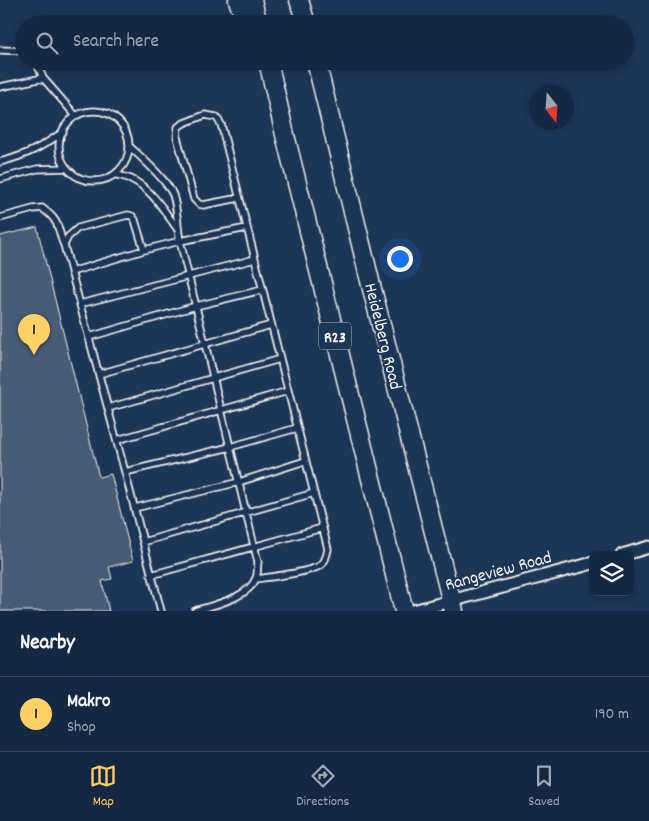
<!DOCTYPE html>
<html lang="en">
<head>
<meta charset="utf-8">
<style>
	body { margin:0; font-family:Dekko,sans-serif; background:#23344c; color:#f1f3f6 }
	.controls { position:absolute; right:15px; bottom:15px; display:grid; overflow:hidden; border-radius:8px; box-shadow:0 2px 8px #0003 }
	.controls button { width:45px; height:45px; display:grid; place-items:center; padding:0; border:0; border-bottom:1px solid #35445a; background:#162841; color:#f1f3f6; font:25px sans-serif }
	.compass { position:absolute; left:529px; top:85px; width:45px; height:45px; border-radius:50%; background:#162841; box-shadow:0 2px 8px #0003; rotate:163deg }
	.you { position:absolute; left:399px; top:258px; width:18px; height:18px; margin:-12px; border:4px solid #fff; border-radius:50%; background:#1a73e8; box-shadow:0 0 0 8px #1a73e833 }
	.badge { display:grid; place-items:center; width:32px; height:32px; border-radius:50%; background:#ffd166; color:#111; font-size:16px; font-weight:700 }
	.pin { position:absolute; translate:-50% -41px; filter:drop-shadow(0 1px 2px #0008) }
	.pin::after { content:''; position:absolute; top:26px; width:18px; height:15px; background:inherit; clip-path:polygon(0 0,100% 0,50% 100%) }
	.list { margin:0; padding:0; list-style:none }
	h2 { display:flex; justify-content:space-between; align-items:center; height:65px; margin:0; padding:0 20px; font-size:21px }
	h2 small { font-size:16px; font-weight:400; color:#9ea6b1 }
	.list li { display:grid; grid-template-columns:32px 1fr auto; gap:15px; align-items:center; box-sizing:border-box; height:75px; padding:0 20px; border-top:1px solid #35445a }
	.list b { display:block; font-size:19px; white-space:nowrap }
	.list p { margin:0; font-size:16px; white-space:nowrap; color:#9ea6b1 }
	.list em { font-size:16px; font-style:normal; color:#9ea6b1 }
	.icon { flex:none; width:28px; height:28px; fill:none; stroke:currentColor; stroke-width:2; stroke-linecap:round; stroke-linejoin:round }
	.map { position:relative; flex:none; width:649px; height:611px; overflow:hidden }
	.search { position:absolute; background:#162841; box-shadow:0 2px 8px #0003; left:15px; right:15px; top:15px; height:55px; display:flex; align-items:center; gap:12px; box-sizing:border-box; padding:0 18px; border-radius:28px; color:#9ea6b1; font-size:19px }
	.sheet { height:140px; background:#162841 }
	nav { display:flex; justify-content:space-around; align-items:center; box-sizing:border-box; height:70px; border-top:1px solid #35445a; background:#162841; font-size:14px; color:#9ea6b1 }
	nav a { display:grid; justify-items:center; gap:2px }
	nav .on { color:#ffd166 }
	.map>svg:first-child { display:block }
	.building { fill:#485b74; stroke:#f4f1e8 }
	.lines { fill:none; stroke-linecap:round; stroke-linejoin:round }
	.lane-casing { stroke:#f4f1e8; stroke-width:9 }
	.street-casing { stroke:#f4f1e8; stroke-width:15 }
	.primary-casing { stroke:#f4f1e8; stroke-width:21 }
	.lane { stroke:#1d3557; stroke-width:5.5 }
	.street { stroke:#1d3557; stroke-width:11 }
	.primary { stroke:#1d3557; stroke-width:18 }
	.labels { text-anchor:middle; stroke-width:4; stroke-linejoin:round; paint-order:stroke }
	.shield { fill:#1d3557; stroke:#b4b9bc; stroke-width:1 }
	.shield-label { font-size:16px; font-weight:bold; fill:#f4f1e8 }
	.street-label { font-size:18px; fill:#f4f1e8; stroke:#1d3557 }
</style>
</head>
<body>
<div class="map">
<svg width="649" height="611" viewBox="0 0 649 611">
	<rect width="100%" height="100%" fill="#1d3557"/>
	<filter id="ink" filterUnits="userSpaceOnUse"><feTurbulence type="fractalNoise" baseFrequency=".02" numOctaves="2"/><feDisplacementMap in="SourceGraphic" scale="10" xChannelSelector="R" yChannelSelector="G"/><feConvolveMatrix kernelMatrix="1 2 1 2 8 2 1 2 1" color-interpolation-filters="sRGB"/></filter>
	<g filter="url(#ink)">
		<path class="building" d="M37,227L99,477L111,474L133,561L109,567L112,579L102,581L109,611H0V236Z"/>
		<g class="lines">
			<g class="lane-casing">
				<path id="lane" d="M0,50L24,51
					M36,61L43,78
					M0,87L43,78L76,116
					M59 146a35 35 0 1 1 70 0a35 35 0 1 1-70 0Z
					M129,146C142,158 167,180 173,195C178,210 177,226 180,241L258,562C257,567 258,574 256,578C249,598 213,605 195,611
					M0,162C27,155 40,148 63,132
					M115,174C120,176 126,177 131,179C152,189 165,212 178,230
					M0,179L37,169L67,168
					M239,198L203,205L199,204L194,199L177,137L178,127L184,123L205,115L216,117L221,124L328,549C327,554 326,560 322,564C315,572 269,577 256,579
					M0,218L33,209L42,208C51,215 56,219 59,230C61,235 61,240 64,245
					M144,250L135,220L132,216L128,215L78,228L68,237L64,245L125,472L161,611
					M71,272L144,250L180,241L247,228
					M80,304L255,259
					M89,337L196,306L262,290
					M99,374L271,325
					M108,408L280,359
					M117,440L288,391
					M125,472L230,447L297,428
					M135,508L239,482L305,461
					M143,542L314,493
					M151,575L322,528"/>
			</g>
			<g class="street-casing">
				<path id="street" d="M622,555L649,547
					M413,611L593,563"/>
			</g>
			<g class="primary-casing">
				<path id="primary" d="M238,0L246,24
					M252,0L258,24
					M299,0L306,24
					M268,61L285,135L404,611
					M316,61L371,285L454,611"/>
			</g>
			<use href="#lane" class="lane"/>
			<use href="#street" class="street"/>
			<use href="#primary" class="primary"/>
		</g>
	</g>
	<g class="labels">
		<rect class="shield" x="319" y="322.5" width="32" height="27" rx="4"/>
		<g class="shield-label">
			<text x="335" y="342">R23</text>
		</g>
		<g class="street-label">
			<text transform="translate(384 336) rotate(76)" y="6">Heidelberg Road</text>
			<text transform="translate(498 570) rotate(-15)" y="6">Rangeview Road</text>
		</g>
	</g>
</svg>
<div class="controls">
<button><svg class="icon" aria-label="layers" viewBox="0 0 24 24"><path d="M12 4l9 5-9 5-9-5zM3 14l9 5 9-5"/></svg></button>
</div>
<svg class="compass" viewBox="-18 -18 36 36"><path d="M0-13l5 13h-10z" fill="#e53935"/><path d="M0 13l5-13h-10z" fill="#9ea6b1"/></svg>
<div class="you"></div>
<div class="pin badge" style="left:34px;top:355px">1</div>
<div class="search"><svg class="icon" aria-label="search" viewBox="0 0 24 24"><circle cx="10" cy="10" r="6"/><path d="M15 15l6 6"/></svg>Search here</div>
</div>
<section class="sheet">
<h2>Nearby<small></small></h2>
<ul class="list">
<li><span class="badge">1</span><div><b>Makro</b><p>Shop</p></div><em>190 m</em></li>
</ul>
</section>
<nav>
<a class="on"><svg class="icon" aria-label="map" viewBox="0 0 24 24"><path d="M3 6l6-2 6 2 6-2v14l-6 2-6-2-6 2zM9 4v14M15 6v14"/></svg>Map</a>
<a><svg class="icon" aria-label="directions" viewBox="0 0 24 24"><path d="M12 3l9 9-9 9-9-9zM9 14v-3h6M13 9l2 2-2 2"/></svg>Directions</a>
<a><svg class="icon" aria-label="saved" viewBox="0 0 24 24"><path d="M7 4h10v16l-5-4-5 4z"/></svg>Saved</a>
</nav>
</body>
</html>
